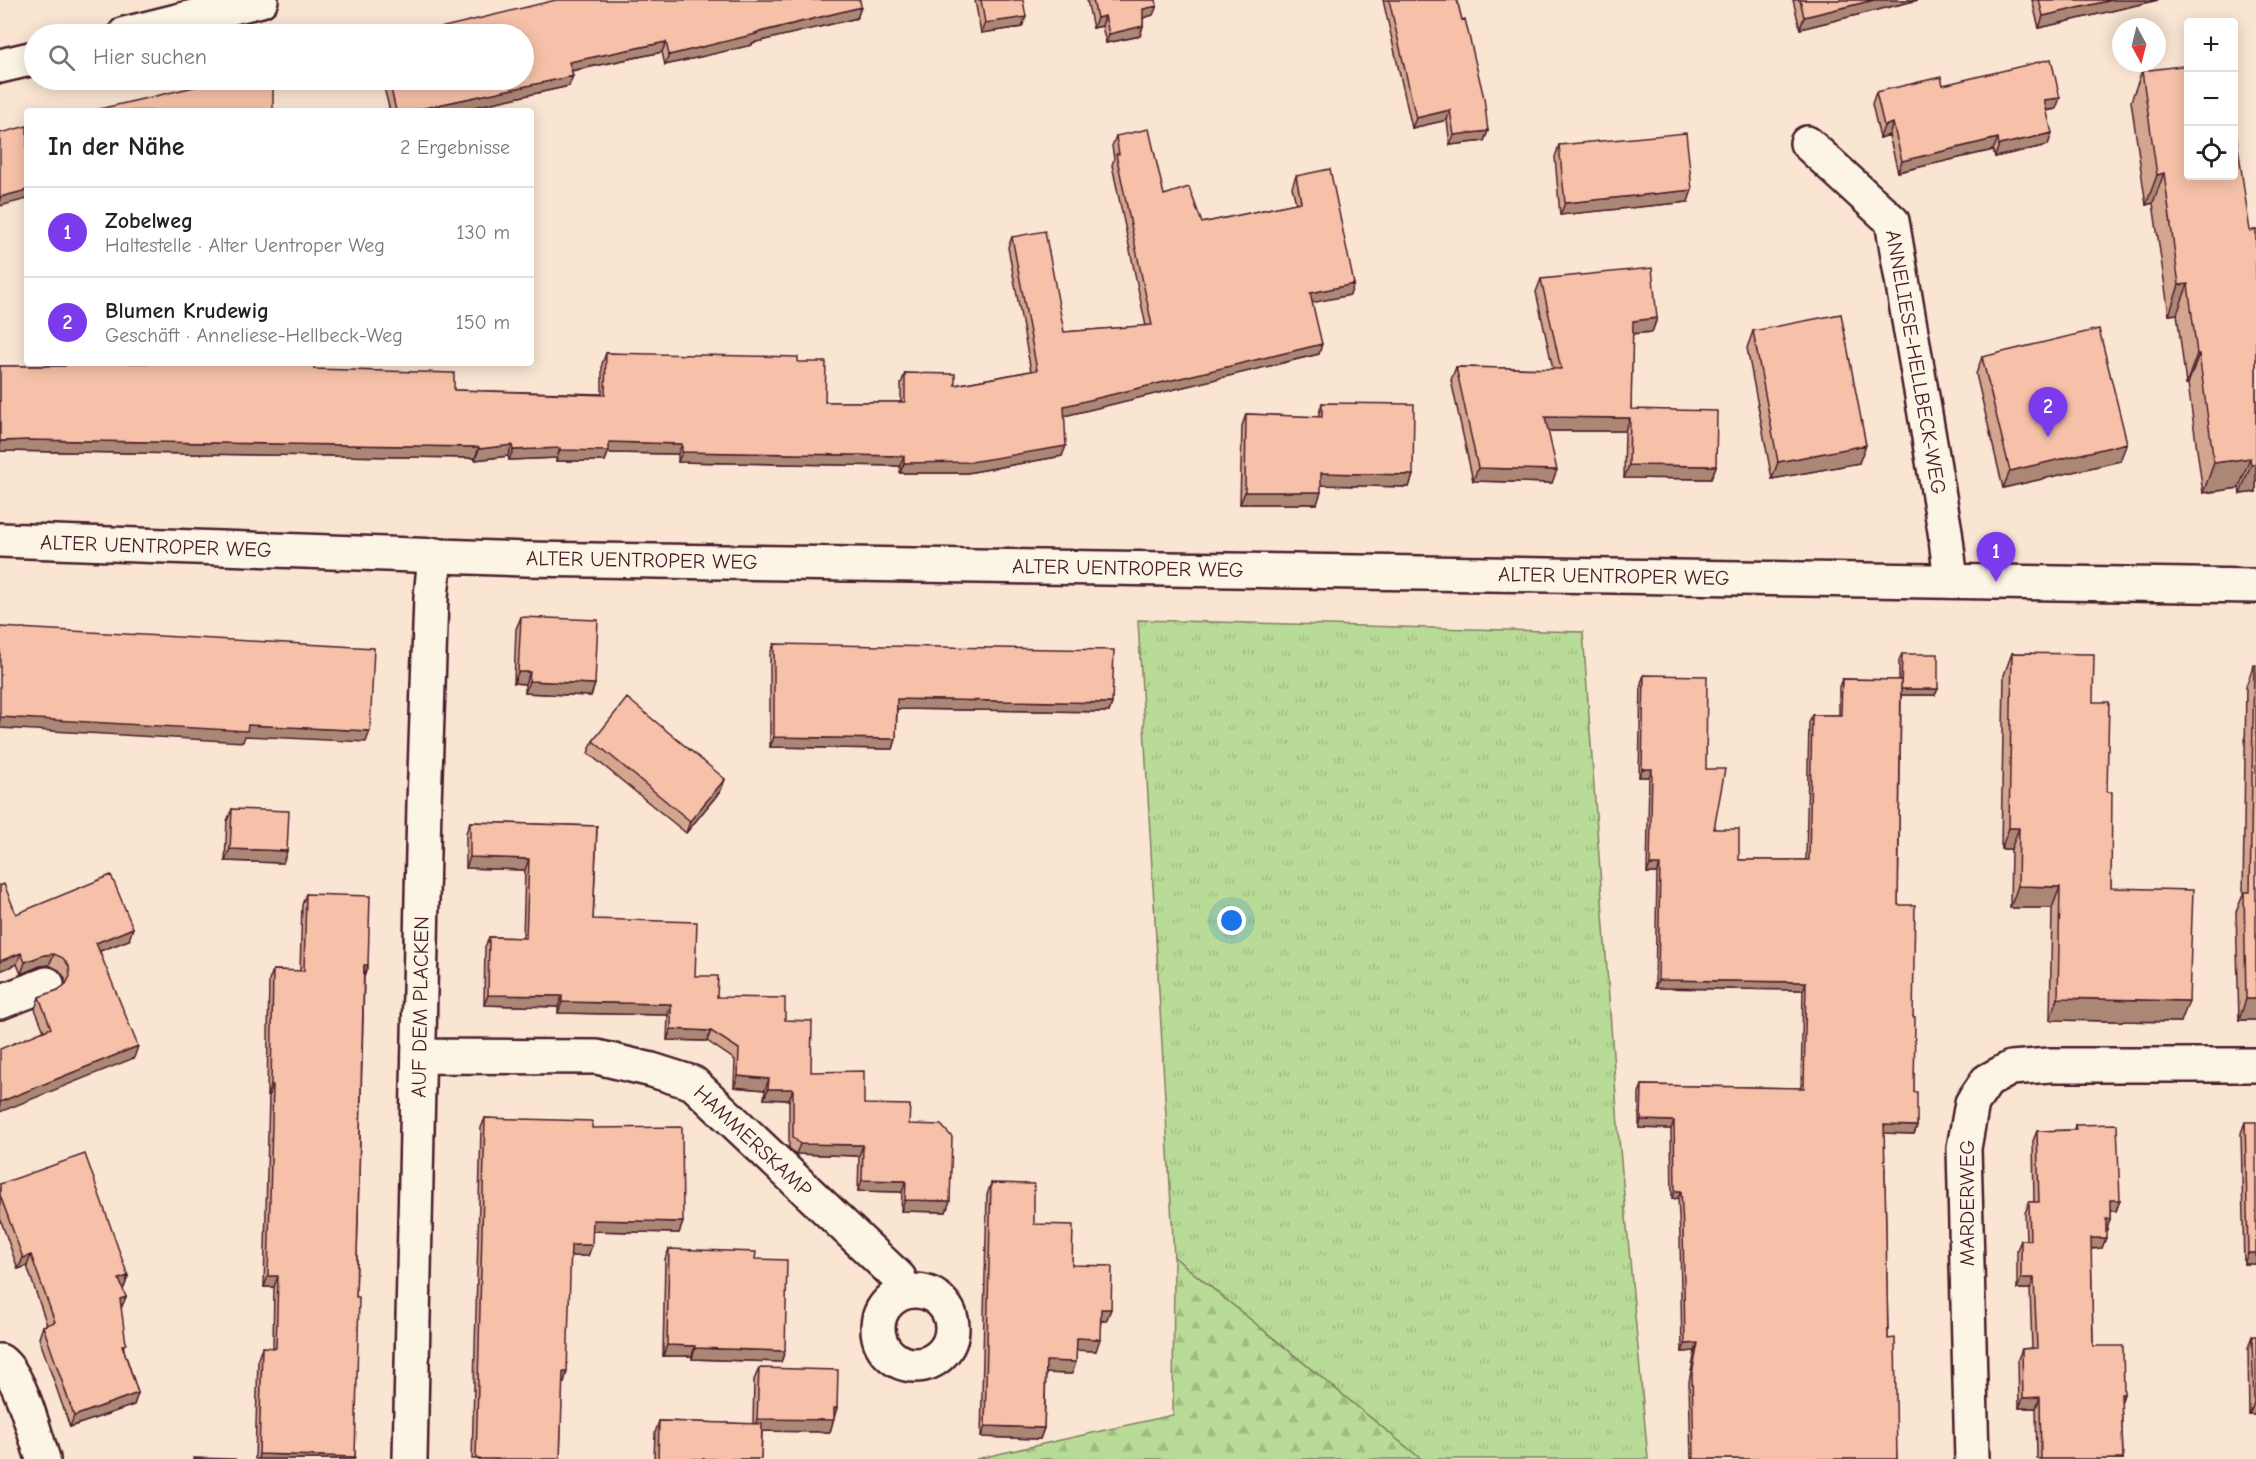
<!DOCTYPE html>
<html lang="de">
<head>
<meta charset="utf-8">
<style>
	body { margin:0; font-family:"Comic Neue",sans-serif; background:#f6f6f6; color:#222 }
	.controls { position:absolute; right:18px; top:18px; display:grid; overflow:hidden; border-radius:6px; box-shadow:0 3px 15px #0003 }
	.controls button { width:54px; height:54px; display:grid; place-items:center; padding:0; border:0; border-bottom:2px solid #e0e0e0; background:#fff; color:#222; font:30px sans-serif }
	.compass { position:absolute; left:2112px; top:18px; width:54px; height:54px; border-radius:50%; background:#fff; box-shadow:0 3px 15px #0003; rotate:173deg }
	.you { position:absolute; left:1232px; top:921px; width:21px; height:21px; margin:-15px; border:4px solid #fff; border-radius:50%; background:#1a73e8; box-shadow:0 0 0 9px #1a73e833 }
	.badge { display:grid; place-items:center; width:39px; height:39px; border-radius:50%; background:#7c3aed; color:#fff; font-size:20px; font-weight:700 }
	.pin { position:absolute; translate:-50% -50px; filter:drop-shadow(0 2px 3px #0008) }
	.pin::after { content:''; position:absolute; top:32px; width:21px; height:18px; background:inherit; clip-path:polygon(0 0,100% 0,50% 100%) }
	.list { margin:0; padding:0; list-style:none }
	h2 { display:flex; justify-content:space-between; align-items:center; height:78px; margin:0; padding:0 24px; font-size:26px }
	h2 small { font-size:20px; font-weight:400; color:#767676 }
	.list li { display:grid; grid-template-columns:39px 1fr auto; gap:18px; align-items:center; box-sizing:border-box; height:90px; padding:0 24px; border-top:2px solid #e0e0e0 }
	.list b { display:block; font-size:22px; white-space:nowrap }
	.list p { margin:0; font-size:20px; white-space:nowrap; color:#767676 }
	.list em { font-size:20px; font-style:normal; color:#767676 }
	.icon { flex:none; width:33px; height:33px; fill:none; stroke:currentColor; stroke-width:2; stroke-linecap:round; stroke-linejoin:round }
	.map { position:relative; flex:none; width:2256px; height:1459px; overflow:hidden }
	.search { position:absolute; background:#fff; box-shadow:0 3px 15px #0003; left:24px; top:24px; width:510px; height:66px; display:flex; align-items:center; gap:15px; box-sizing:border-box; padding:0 21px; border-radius:33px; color:#767676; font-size:22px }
	.panel { position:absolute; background:#fff; box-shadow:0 3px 15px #0003; left:24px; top:108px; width:510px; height:258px; border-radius:6px }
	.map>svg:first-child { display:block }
	.grass { fill:url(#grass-tufts); stroke:#817e61; stroke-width:1.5 }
	.forest { fill:url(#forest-firs); stroke:#817e61; stroke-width:1.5 }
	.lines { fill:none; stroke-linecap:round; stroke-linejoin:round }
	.street-casing { stroke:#4a1f2b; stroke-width:38 }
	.secondary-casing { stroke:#4a1f2b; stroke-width:38 }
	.street { stroke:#fcf5e5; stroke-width:33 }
	.secondary { stroke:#fcf5e5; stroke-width:33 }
	.wall { fill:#d4a690; stroke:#4a1f2b; stroke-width:1.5 }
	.shaded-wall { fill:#ac8776; stroke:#4a1f2b; stroke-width:1.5 }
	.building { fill:#f6c1a8; stroke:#4a1f2b; stroke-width:1.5 }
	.labels { text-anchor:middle; stroke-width:4.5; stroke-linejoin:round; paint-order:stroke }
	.street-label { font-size:21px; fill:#4a1f2b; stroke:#fcf5e5 }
</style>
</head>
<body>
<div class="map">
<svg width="2256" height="1459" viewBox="0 0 2256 1459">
	<defs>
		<pattern id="grass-tufts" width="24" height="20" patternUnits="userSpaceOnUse" patternTransform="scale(1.5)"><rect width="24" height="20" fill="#b8dc97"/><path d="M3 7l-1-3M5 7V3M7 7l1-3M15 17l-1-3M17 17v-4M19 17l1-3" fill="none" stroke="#a0bc82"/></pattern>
		<pattern id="forest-firs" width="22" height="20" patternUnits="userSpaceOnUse" patternTransform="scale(1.5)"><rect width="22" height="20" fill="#b8dc97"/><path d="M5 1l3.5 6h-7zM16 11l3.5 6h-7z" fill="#a0bc82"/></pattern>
	</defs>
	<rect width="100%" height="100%" fill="#fae5d3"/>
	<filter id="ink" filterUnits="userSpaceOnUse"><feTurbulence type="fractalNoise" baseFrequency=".0167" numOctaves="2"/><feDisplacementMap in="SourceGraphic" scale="12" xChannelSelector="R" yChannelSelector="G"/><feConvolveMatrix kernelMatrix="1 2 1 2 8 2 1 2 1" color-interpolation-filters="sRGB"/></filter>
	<g filter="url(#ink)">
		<path class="grass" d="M1138,620L1583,632L1619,1139L1648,1459H1421L1174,1257Z"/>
		<path class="forest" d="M1174,1257L1421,1459H976L1173,1415Z"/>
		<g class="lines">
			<g class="street-casing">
				<path id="street" d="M125,34L261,0
					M0,66L34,58
					M1807,143L1892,221L1945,531L1951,581
					M0,1002L47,984
					M419,1056L597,1057L652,1070L693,1083L899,1278L900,1293
					M878 1328a37 37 0 1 1 74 0a37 37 0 1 1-74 0Z
					M0,1361C21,1376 34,1433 43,1459
					M410,1459L424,804L431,597L435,555
					M1972,1459L1964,1148L1972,1103L1987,1081L2011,1068L2050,1065H2256"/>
			</g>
			<g class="secondary-casing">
				<path id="secondary" d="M0,540L525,559L2256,586"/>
			</g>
			<use href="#street" class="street"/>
			<use href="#secondary" class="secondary"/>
		</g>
		<path class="wall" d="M975,0H1023L1022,27L981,33Z
			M1087,0H1156L1153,15L1143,18V26L1140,36L1106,43L1102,26L1093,28Z
			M1383,0H1457L1488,131L1484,141L1450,145L1447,120L1412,128Z
			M1793,0H1918L1800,29Z
			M2032,0H2158L2039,28Z
			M861,7L857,18L752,43V45L665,65L662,52L572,71L569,86L456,111H390L382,80H524V34Z
			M2142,71L2250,231L2256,230V492L2240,494L2239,488L2203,493L2188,384H2186L2177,314L2169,315L2153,203L2146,205L2131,101Z
			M1876,92L2056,109L2047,111L2048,145L1995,157L1993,150L1898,172L1889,135L1880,138L1872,104Z
			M1116,136L1164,195L1202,223L1296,203L1292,187L1296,176L1350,295L1312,302L1319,354L1064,416L1062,456L967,473H900V466L678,462V454L608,453L605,461H556L557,458L509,460L508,456L475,460V458L0,451V366H61L62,363H315L314,369L454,390L602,394V364L606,353L798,362L825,402H901V384L905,373L955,385L1031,371L1008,247L1012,237L1064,332L1146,326L1112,165L1114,159L1112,146Z
			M1559,145L1688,202L1560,215L1555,157Z
			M1541,279L1657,318L1652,332L1632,334L1631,409L1716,466L1711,479L1624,478L1625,431H1548L1552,483L1473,481L1451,380L1456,367L1553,369L1536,292Z
			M1753,331L1859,463L1772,479L1747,348Z
			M1982,357L2120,461L2003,488L1976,374Z
			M1322,403L1413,475L1409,487L1321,485L1317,504H1240L1242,426L1246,414L1318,417Z
			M521,617L595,684L591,696L525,693V684L514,683L516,629Z
			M774,644L1112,703L1109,712L897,709L896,739L893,749L770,747V654Z
			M2012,653L2093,702L2107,792L2111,888L2181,1022L2050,1020L2052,908H2010L2011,849H2001L2004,675Z
			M1902,654L1938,689L1935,695H1901L1898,905L1913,1017L1914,1092L1917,1126L1914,1134L1884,1133L1888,1339L1897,1459H1691L1689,1382L1695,1351L1682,1352L1680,1236L1678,1198L1672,1199L1671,1129L1639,1128V1093L1642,1085L1801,1088L1803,990L1655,988L1657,873H1647L1649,777H1639L1641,683L1644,675L1706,769L1714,829L1739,860H1806L1809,723L1812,715H1839V687L1842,679L1899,680V660Z
			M2254,665L2256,1020H2239L2236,912L2243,895L2246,686Z
			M593,741L725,779L721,790L686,833L588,753Z
			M232,809L287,851L283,863L225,861L227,821Z
			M470,822L597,826L593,919L695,976L717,997L785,1020L811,1072L864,1104L909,1124L946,1212L901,1211L902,1192L858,1191L859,1156L796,1154L789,1148V1100L764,1099L765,1090L734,1087L735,1060L707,1041L667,1040L668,1015L558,1013V1007L484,1005L485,947L489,937L523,938L525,870L466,868V833Z
			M0,886L16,914L129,940L100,951L134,1058L44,1031L35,1009L39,997L58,990L65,985V978L59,970L49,965L40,966L21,974L17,964L0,971Z
			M306,894L368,965L364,977L356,1297L355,1457L354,1459H255L258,1359L262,1347L273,1348L274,1287H264L269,1096H267L269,981L273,970L300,971L302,905Z
			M485,1118L592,1128L683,1222L679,1233L592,1231V1245L588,1256H570L564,1383H562L560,1459H472L481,1128Z
			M2245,1122L2256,1264H2244L2241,1133Z
			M2075,1125L2120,1200L2116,1211H2110V1219L2106,1230L2102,1248L2091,1249L2093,1346L2124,1394L2121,1403L2123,1459H2037L2036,1408H2019L2018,1359L2022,1349L2032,1348L2030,1289H2017V1250L2021,1240H2026L2025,1213L2029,1202H2034L2033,1141L2037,1131L2074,1130Z
			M991,1183L1034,1224L1072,1265L1111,1309L1106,1321H1101L1096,1351L1076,1350V1362L1072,1374L1046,1373L1044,1428L1040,1439L981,1437L987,1195Z
			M0,1184L128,1276L124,1288H122L121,1309L124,1350L138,1393L134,1405L70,1427L39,1338L43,1326L47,1325L27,1266L18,1269L0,1218Z
			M669,1249L755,1259L785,1351L781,1362L692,1359V1356H663L665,1259Z
			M2252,1336L2256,1415H2249L2248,1348Z
			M759,1368L834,1417L830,1432L762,1431L761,1459H654L655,1433L659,1421L753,1424L754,1380Z"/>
		<path class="shaded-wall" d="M1874,0H1918L1800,29L1804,17Z
			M2112,0H2158L2039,28L2043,16Z
			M1157,6L1153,15L1140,19L1143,9Z
			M861,7L857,18L752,43V45L665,65L669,55Z
			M1105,16L1102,26L1093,28L1097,18Z
			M1026,17L1022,27L981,33L985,23Z
			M1143,26L1140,36L1106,43L1109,34Z
			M666,42L662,52L565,72L569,62Z
			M573,76L569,86L456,111H410Z
			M2060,98L2056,109L2040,111L2044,100Z
			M1450,110L1447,120L1412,128L1416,118Z
			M1893,123L1889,135L1880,138L1884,126Z
			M1488,131L1484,141L1450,145L1454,135Z
			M2052,133L2048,145L1995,157L1999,145Z
			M1998,138L1993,150L1898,172L1902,161Z
			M2164,173L2153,203L2146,205L2157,175Z
			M27,190V199L0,206V197Z
			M1692,190L1688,202L1560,215L1565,203Z
			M1354,284L1350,295L1306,304L1310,293Z
			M2188,284L2177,314L2169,315L2179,285Z
			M1657,318L1652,332L1628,334L1633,321Z
			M1322,344L1319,354L1060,417L1064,406Z
			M2197,354H2199L2188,384H2186Z
			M1545,417L1630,418L1625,431H1541Z
			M27,440L479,447L475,458L0,451V441Z
			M609,442L682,444L678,454L608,453L605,461H556L560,450Z
			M2127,443L2120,461L2003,488L2010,471Z
			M512,445L508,456L475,460L479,449Z
			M1866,445L1859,463L1772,479L1778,462Z
			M1066,446L1062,456L967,473H900L904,463Z
			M560,448L557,458L509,460L513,450Z
			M682,452L904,456L900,466L678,462Z
			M2250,458L2239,488L2203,493L2214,463Z
			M2251,464H2256V492L2240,494Z
			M1629,465L1716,466L1711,479L1624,478Z
			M1478,468L1557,470L1552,483L1473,481Z
			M1321,473L1413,475L1409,487L1317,485Z
			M1245,492H1321L1317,504H1240Z
			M518,672H530L525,684L514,683Z
			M529,681L595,684L591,696L525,693Z
			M1901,689H1938L1935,695H1899Z
			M897,699L1112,703L1109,712L894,709Z
			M0,717L248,725L370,731L366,742L245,736L243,742L0,728Z
			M774,737L896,739L893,749L770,747Z
			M1642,769H1652L1649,777H1639Z
			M725,779L721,790L686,833L690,821Z
			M2009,828H2019L2011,849H2001Z
			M230,849L287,851L283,863L225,861Z
			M470,857L529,859L525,870L466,868Z
			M1650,865H1660L1657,873H1647Z
			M2018,886L2060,887L2052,908H2010Z
			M133,928L129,940L92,954L96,943Z
			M21,953L17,964L0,971V961Z
			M54,954L49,965L40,966L21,974L25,962L44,955Z
			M364,965H368L364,977Z
			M1658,980L1806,982L1803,990L1655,988Z
			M488,995L562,996L558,1007L484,1005Z
			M2058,998L2189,1001L2181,1022L2050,1020Z
			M2246,999H2256V1020H2239Z
			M562,1002L671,1004L668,1015L558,1013Z
			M671,1029L711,1031L707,1041L667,1040Z
			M138,1046L134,1058L0,1112V1102Z
			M738,1076L769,1079L765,1090L734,1087Z
			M271,1085H273L269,1096H267Z
			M768,1089H793L789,1100L764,1099Z
			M1641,1120L1674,1121L1671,1129L1639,1128Z
			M1884,1125L1917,1126L1914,1134L1881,1133Z
			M800,1144L863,1145L859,1156L796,1154Z
			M862,1180L906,1181L902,1192L858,1191Z
			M1675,1191H1681L1678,1198L1672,1199Z
			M905,1200L950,1201L946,1212L901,1211Z
			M2110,1200H2120L2116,1211H2106Z
			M2106,1219H2110L2107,1230H2102Z
			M593,1220L683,1222L679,1233L589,1231Z
			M2091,1238H2106L2102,1248L2087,1249Z
			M571,1245H592L588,1256H567Z
			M2248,1253H2256V1264H2244Z
			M31,1255L27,1266L18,1269L23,1258Z
			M128,1276L124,1288L115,1291L119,1279Z
			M268,1276H278L274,1287H264Z
			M2021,1278H2034L2030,1289H2017Z
			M126,1297L121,1309L120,1299Z
			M1101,1309H1111L1106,1321L1097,1320Z
			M1077,1338L1100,1339L1096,1351L1072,1350Z
			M1698,1343L1695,1351L1682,1352L1685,1344Z
			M667,1345L695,1346L692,1356H663Z
			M695,1348L785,1351L781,1362L692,1359Z
			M1046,1361L1076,1362L1072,1374L1042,1373Z
			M563,1372H567L564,1383H559Z
			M138,1393L134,1405L70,1427L74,1416Z
			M2121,1394H2124L2120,1405Z
			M2040,1397L2036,1408H2019L2023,1398Z
			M2254,1403H2256V1415H2249Z
			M834,1408H837L830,1432L753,1431L757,1419Z
			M985,1426L1044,1428L1040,1439L981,1437Z
			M259,1454L355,1457L354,1459H258Z"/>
		<path class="building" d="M556,0H860L861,7L755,33L756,34L669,55L666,42L569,62L573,76L410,111H396L389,80H524V34H415Z
			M981,0H1023L1026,17L985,23Z
			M1093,0H1156L1157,6L1143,9V26L1109,34L1105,16L1097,18Z
			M1389,0H1457L1462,20L1465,19L1484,98L1488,131L1454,135L1450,110L1416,118Z
			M1800,0H1874L1804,17Z
			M2039,0H2112L2043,16Z
			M2051,59L2060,98L2044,100L2052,133L1999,145L1998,138L1902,161L1893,123L1884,126L1876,92L1941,77L1943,85Z
			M2188,65V176H2234V119L2250,231L2256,230V464H2251L2250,458L2214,463L2199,354H2197L2188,284L2179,285L2164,173L2157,175L2142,71Z
			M224,80H273V111H91Z
			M27,126V190L0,197V133Z
			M1149,129L1164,195L1189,187L1202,223L1301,202L1296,176L1330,169L1354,284L1310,293L1322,344L1064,406L1066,446L971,462L904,463V456L682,452V444L609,442V451L560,450V448L513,450L512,445L479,449V447L27,440L0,441V366H65V363H315L314,369L454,373V390L605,395L606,353L798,357V362H826L825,402H905V373L955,374V385L1037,370L1012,237L1045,231L1064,332L1152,325L1116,154H1119L1116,136Z
			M1686,133L1692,190L1565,203L1559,145Z
			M1652,268L1657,318L1633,321L1631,409L1717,411L1716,466L1629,465L1630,418L1545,417L1557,470L1478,468L1456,367L1561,369L1541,279Z
			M1841,314L1866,445L1778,462L1753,331Z
			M2099,329L2127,443L2010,471L1982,357Z
			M1322,403L1414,404L1413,475L1321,473V492H1245L1246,414L1322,417Z
			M521,617L598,620L595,684L529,681L530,672H518Z
			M0,627L374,648L370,731L248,725L247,731L0,717Z
			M774,644L1114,650L1112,703L897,699L896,739L774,737Z
			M2012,653L2094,654L2093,702H2109L2107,792H2112L2111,888L2193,890L2189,1001L2058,998L2060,887L2018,886L2019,828H2009Z
			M1902,654H1938V689H1901Z
			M2254,665H2256V999H2246L2244,892H2250Z
			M1644,675L1707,676L1706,769H1725L1714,829H1739V860H1809L1812,715H1841L1842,679L1901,680L1898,905H1915L1913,1017H1915L1914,1092H1917V1126L1884,1125L1888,1339L1895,1338L1897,1459H1694L1692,1374L1698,1343L1685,1344L1683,1228L1681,1191H1675L1674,1121L1641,1120L1642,1085L1804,1088L1806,982L1658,980L1660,865H1650L1652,769H1642Z
			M627,698L725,779L690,821L593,741Z
			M232,809L289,811L287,851L230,849Z
			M470,822L597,826L593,919L697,922L695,976H718L717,997L785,998V1020L812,1021L811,1072L864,1071V1104L910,1105L909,1124L941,1125L952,1137L950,1201L905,1200L906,1181L862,1180L863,1145L800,1144L793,1137V1089H768L769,1079L738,1076L739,1049L711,1031L671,1029V1004L562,1002V996L488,995L489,937L526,938L529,859L470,857Z
			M111,875L133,928L96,943L138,1046L0,1102V1049L51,1028L39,997L58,990L66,984L70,976L69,966L63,958L54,954L44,955L25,962L21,953L0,961V886L4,884L16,914Z
			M306,894L370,896L368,965H364L356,1297H359L355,1457L259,1454L262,1347L276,1348L278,1276H268L273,1085H271L273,970L304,971Z
			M485,1118L592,1121V1128L682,1127L683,1222L593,1220L592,1245H571L567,1372H563L560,1459H476Z
			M2245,1122H2256V1253H2248Z
			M2117,1124L2120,1200H2110V1219H2106V1238H2091L2093,1346H2123L2124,1394H2121L2123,1459H2041L2040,1397L2023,1398L2022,1349L2037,1348L2034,1278H2021V1240H2030L2029,1202H2039L2037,1131L2076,1130L2075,1125Z
			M85,1154L128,1276L119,1279L126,1297L120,1299L126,1344L122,1345L138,1393L74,1416L43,1326L55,1322L31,1255L23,1258L0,1195V1184Z
			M991,1183L1034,1184V1224L1073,1225L1072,1265L1112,1266L1111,1309H1101L1100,1339L1077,1338L1076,1362L1046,1361L1044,1428L985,1426Z
			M669,1249L756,1252L755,1259L787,1260L785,1351L695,1348V1346L667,1345Z
			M2252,1336H2256V1403H2254Z
			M759,1368L838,1370L837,1408H834V1420L757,1419Z
			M659,1421L762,1424L761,1459H658Z
			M194,1458L236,1459H194Z"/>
	</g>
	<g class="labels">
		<g class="street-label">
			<text transform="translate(1916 362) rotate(80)" y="7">ANNELIESE-HELLBECK-WEG</text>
			<text transform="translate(156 546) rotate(2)" y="7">ALTER UENTROPER WEG</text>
			<text transform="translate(642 560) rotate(1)" y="7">ALTER UENTROPER WEG</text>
			<text transform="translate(1128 568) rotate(1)" y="7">ALTER UENTROPER WEG</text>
			<text transform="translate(1614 576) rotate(1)" y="7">ALTER UENTROPER WEG</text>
			<text transform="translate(420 1007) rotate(-89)" y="7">AUF DEM PLACKEN</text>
			<text transform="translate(753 1141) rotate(43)" y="7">HAMMERSKAMP</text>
			<text transform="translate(1967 1203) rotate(-90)" y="7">MARDERWEG</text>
		</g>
	</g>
</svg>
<div class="controls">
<button>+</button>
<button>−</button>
<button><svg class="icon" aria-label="locate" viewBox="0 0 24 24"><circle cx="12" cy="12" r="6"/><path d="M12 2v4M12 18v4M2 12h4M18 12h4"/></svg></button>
</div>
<svg class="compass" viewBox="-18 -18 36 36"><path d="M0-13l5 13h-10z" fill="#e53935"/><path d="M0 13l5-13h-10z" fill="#767676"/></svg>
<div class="you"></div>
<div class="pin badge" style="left:1996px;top:582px">1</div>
<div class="pin badge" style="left:2048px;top:437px">2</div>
<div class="search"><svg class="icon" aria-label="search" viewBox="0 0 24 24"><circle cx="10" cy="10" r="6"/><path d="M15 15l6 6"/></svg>Hier suchen</div>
<section class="panel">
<h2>In der Nähe<small>2 Ergebnisse</small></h2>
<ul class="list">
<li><span class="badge">1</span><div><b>Zobelweg</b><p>Haltestelle · Alter Uentroper Weg</p></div><em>130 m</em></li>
<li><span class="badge">2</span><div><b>Blumen Krudewig</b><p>Geschäft · Anneliese-Hellbeck-Weg</p></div><em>150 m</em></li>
</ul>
</section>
</div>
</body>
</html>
